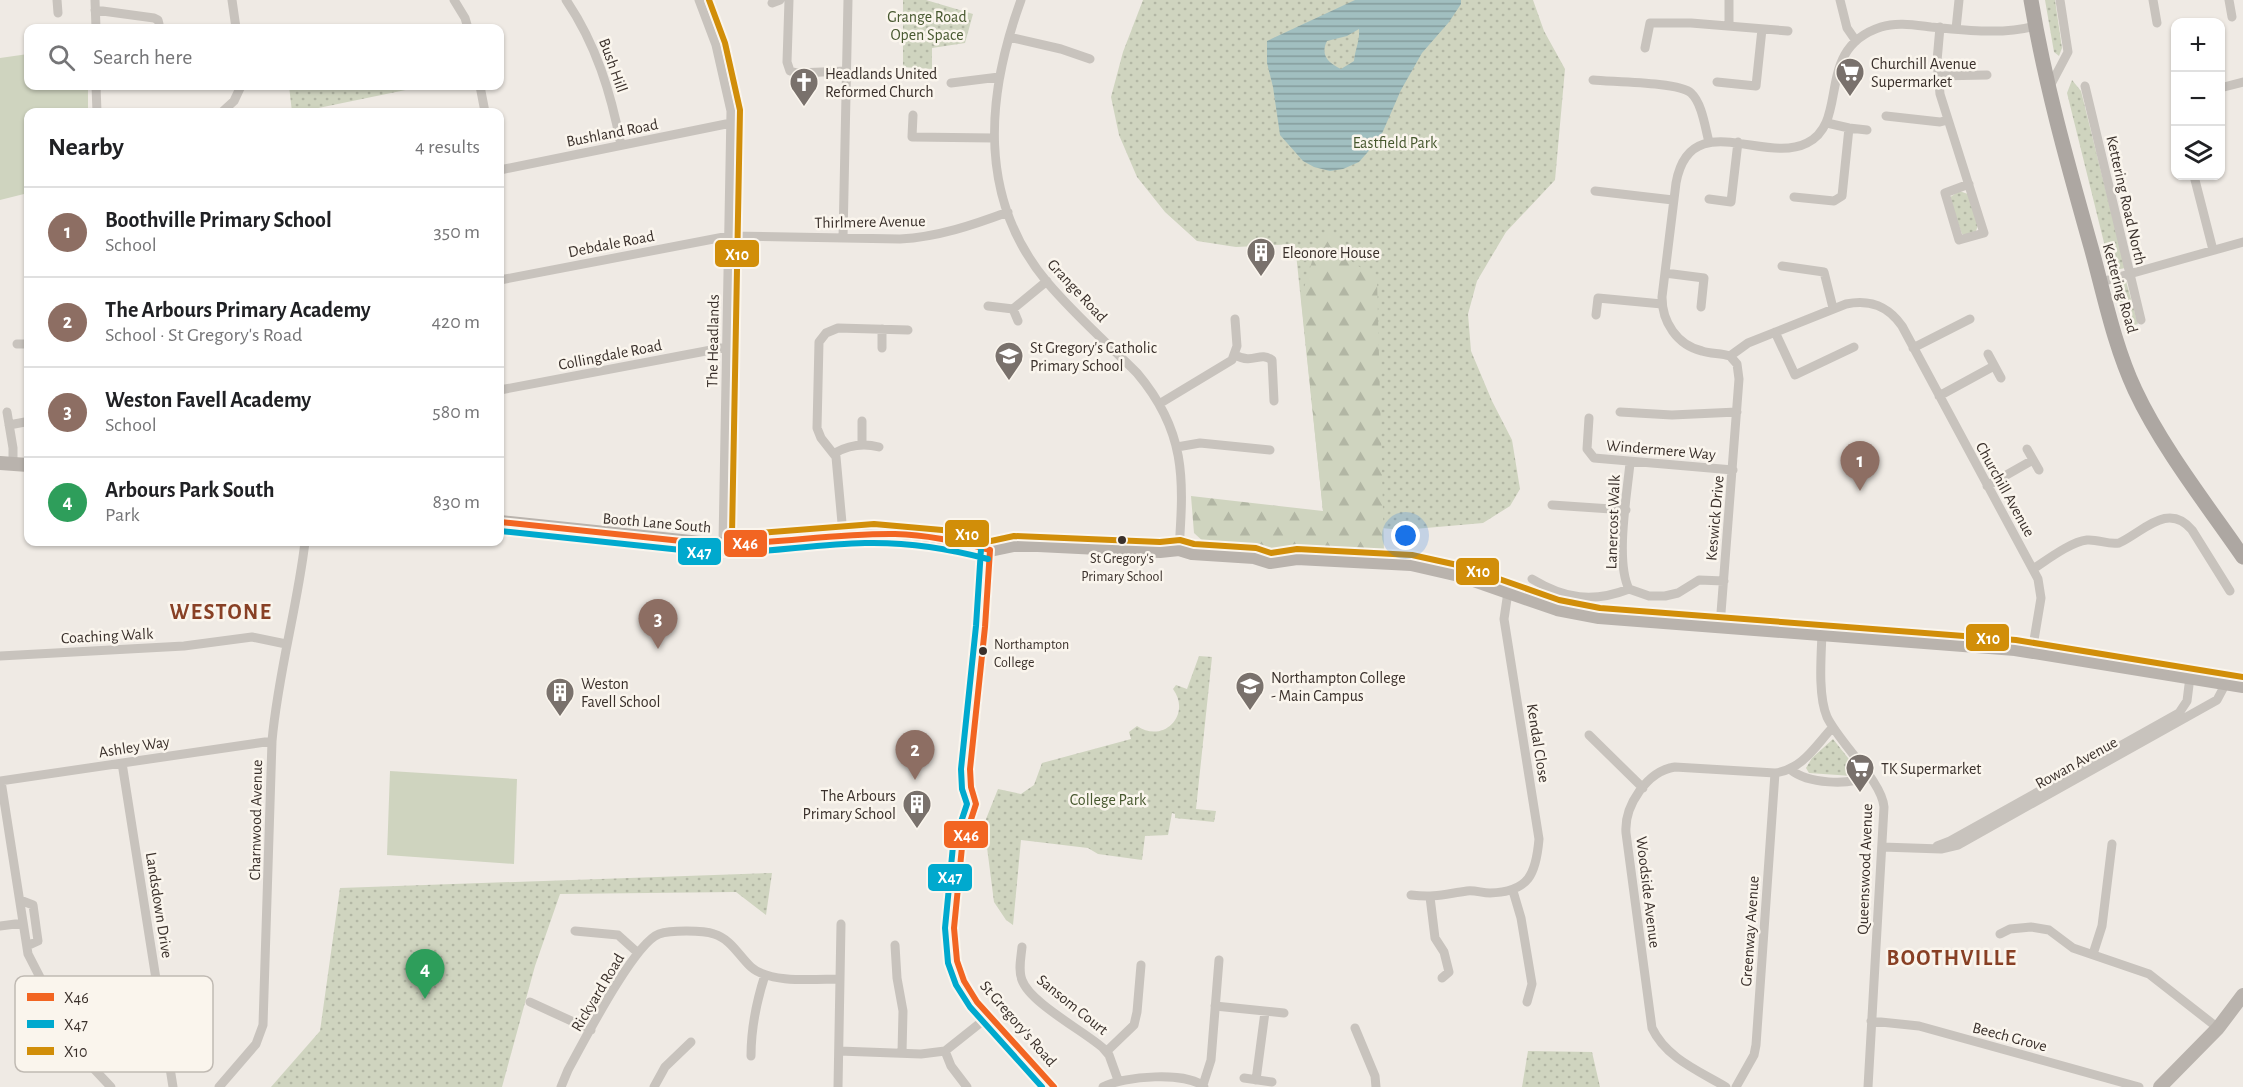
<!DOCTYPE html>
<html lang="en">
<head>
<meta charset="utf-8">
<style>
	body { margin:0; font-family:"Alegreya Sans",sans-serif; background:#f2f2f2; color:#202124 }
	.controls { position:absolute; right:18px; top:18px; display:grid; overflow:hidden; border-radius:12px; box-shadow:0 2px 4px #0004 }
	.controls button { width:54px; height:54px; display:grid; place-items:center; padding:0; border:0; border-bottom:2px solid #e0e0e0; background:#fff; color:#202124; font:30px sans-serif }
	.you { position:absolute; left:1406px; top:536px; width:21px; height:21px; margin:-15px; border:4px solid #fff; border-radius:50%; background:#1a73e8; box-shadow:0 0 0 9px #1a73e833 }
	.badge { display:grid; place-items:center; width:39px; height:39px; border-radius:50%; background:#b45309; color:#fff; font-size:20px; font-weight:700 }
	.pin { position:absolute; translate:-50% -50px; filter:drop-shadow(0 2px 3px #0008) }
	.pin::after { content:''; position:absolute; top:32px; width:21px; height:18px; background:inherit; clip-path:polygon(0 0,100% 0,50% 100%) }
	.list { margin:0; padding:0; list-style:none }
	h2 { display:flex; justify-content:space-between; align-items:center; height:78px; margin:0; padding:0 24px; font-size:26px }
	h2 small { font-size:20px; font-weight:400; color:#757577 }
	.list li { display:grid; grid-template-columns:39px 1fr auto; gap:18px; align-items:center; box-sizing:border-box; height:90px; padding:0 24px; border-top:2px solid #e0e0e0 }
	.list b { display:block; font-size:22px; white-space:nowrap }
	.list p { margin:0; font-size:20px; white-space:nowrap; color:#757577 }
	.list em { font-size:20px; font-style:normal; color:#757577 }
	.icon { flex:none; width:33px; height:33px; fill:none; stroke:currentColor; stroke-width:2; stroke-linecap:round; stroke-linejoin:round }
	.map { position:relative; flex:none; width:2243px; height:1087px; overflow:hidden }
	.search { position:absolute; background:#fff; box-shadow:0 2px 4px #0004; left:24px; top:24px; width:480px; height:66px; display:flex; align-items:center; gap:15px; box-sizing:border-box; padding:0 21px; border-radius:12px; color:#757577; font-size:22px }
	.panel { position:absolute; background:#fff; box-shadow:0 2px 4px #0004; left:24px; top:108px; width:480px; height:438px; border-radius:12px }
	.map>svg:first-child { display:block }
	.green { fill:url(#green-dots) }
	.forest { fill:url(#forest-firs) }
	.pitch { fill:#cfd4bf }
	.water { fill:url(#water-rules); fill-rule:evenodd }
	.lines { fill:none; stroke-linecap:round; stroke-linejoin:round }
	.street { stroke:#c8c3bd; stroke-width:9 }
	.secondary { stroke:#b9b3ad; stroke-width:14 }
	.primary { stroke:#ada7a2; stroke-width:15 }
	.bus-1-casing { stroke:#faf5ed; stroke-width:10 }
	.bus-2-casing { stroke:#faf5ed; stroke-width:10 }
	.bus-3-casing { stroke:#faf5ed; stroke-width:10 }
	.bus-1 { stroke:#f26522; stroke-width:6 }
	.bus-2 { stroke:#00a9ce; stroke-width:6 }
	.bus-3 { stroke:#d18e09; stroke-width:6 }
	.bus-dot { fill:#3a302b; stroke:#faf5ed; stroke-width:2 }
	.labels { text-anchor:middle; stroke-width:5; stroke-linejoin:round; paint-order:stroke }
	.bus-label { font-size:14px; fill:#3a302b; stroke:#faf5ed }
	.park-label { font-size:16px; fill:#47582f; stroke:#faf5ed }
	.poi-label { font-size:16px; fill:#3a302b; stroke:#faf5ed; text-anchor:start }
	.street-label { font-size:16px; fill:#3a302b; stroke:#faf5ed }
	.district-label { font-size:22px; font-weight:bold; letter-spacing:1.5px; fill:#884025; stroke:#faf5ed }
	.key { fill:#faf5ed; stroke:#c0bab3; stroke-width:1.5 }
	.key-label { font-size:16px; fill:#3a302b }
	.line-badge { stroke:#faf5ed; stroke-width:2 }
	.badge-label { font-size:16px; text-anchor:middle; font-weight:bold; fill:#fff }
</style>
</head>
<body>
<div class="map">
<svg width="2243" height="1087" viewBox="0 0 2243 1087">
	<defs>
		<pattern id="green-dots" width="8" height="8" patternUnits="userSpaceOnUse" patternTransform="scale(1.5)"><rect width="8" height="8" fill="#cfd4bf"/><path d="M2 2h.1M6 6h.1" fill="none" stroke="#b2b6a4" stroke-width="1.8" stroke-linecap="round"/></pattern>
		<pattern id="forest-firs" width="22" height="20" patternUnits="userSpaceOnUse" patternTransform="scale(1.5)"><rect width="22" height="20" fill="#cfd4bf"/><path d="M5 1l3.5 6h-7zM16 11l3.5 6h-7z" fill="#b2b6a4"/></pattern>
		<pattern id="water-rules" width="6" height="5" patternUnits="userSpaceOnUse" patternTransform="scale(1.5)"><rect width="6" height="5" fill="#a1bfc0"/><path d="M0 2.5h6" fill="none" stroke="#849c9c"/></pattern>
	</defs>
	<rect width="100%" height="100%" fill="#efeae4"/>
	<path class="green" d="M903,0H926L973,14L965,43L932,48V69L903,67Z
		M1143,0H1533L1544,31L1565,69L1555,180L1506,232L1477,281L1468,314L1471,351L1492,401L1512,440L1520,489L1510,506L1483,523L1403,530L1359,526L1323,511L1295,244L1236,247L1197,241L1165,212L1137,177L1119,135L1111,97L1123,52Z
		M2045,0H2055L2062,48L2059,56L2054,52Z
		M2072,80L2081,91L2125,268L2111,271L2067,93Z
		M289,86H425L299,112H292Z
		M1959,191L1968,194L1978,225L1976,231L1965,235L1962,234L1949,198Z
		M2126,281L2138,324L2127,327L2115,284Z
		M1199,656L1212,657L1196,809L1216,811L1214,822L1175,818V814L1172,813L1168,835L1145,836L1142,860L1098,854L1088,848L1021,840L1013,925L1006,920L994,902L984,824L998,789L1021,794L1034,785L1042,763L1131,739L1129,732L1137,726C1163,744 1192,715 1173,689L1176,685L1187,689Z
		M1833,739L1856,768L1852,776L1809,773L1806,768L1812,758Z
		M772,873L766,915L736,892L560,894L535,966L502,1087H271L320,1031L340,888Z
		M1528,1051L1592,1052L1600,1087H1522Z"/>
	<path class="forest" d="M1332,233L1352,262L1377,278L1384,551L1270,550L1206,544L1194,533L1191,496L1323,511L1301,298L1320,235Z"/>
	<path class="pitch" d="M28,54V86H88V112H28V193L0,200V58Z
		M390,771L517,779L514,864L387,855Z"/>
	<path class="water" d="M1355,0H1461V4L1449,22L1422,53L1401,90L1380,138L1359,162L1343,169L1330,171L1314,167L1303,161L1280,135L1273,87L1267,63V41ZM1359,29C1360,41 1355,49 1354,61L1341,69C1328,63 1320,55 1327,41L1347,36Z"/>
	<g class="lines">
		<path class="street" d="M57,0L58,13
			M95,0L96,28
			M232,0L236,28
			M454,0L465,18L468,28
			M566,0C596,44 611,93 621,145
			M699,0L716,45L731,111L723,543
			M789,0L787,62L790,71L797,73L847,71
			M1021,0C986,96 977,198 1047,282C1074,314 1107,343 1137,373C1186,431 1184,478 1179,549
			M1840,0L1847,28L1856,41
			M2153,0L2157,23
			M2229,0L2232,17
			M772,3L780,0
			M95,10L154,18L158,20L159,24
			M1729,26V0
			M1940,27L1937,61L1940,94L1984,233L1959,240L1945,193L1969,184
			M1956,29L1959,0
			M1009,37L1061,49L1090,59
			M1645,48L1650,23H1691L1788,31
			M1937,76L1987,75
			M1593,80C1612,82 1679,82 1691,93C1702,103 1705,127 1709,142
			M1717,82L1756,86L1762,29
			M951,83L999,77
			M96,86L97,112
			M480,86L485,112
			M2085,86L2141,320
			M2049,88L2068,52L2060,0
			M2220,88L2243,82
			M222,112L234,101L241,86
			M913,115L912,137L993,138
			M1886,116L1940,122L1948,120
			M1827,123L1849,128L1867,130
			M500,170L731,123
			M2194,176L2213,250
			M1595,191L1673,200
			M1794,197L1834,201L1842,196L1849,128
			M1709,199L1731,202L1738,142
			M843,238L848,0
			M1782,266L1824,272L1833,308
			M1665,273L1704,278L1701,307
			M500,280L729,236L900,239C938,237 973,225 1008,212
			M2101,282L2243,242
			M988,306L1013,309L1047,281
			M1013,309L1018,321
			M1596,315L1598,298L1662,304
			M882,329V348
			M1775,332L1795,375L1854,347
			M17,344H28
			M1913,348L1970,319
			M1988,354L2001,378
			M1235,355C1254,365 1259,351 1272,360L1274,401
			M1730,356C1721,353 1711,354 1702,351C1677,345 1662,322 1662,297L1676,183C1690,106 1764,165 1807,143C1851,121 1813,49 1881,27C1897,22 1914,25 1931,27C1966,30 2001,35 2035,26
			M1730,356L1748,343L1846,304C1870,299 1888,306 1902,326L2038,579L2041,598L2032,652
			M500,390L727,347
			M1939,396L1994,366
			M1159,404L1232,360L1237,346L1235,319
			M7,412L13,448V464
			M1620,412L1672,415L1737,412
			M1589,418L1587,449L1594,458L1733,470
			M862,421V444
			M9,425L25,422
			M1177,447L1200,443L1270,450
			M2027,449L2039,470
			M835,453C849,445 863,443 879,447
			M1630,463C1627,495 1615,561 1629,589L1649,596H1665L1678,593L1699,580L1724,581
			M1987,486L2033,460
			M1552,505L1626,510
			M843,534L836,457L821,438L817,428L819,342L826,333L838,328L908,330
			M990,550L985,627L970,769L971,787L976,804L962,847L954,928L957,961L964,981L977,1002L1054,1087
			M2033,569C2047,560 2070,542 2087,540C2098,539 2108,545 2119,543C2143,532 2168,501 2192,530L2230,591
			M1532,579C1565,599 1593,603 1629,589
			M1720,626L1739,379L1737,364L1730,356
			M1822,634C1821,658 1818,696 1827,717C1840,744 1882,781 1884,807L1868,1087
			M0,656L184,646L252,637L286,644
			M1589,735L1643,788
			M122,763L173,1087
			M1791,770C1807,783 1850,787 1867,775
			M0,781L272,741
			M1,781L28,954L79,1053L111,1087
			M1937,846L1950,841L2179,713L2187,701L2190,677
			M1882,847L1941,849L1958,845L2217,700L2226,683
			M1513,891L1521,918L1532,984L1527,1002
			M1411,895C1435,898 1445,894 1467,891C1475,890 1482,893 1490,893C1529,892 1536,874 1539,839L1504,619L1508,592
			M1430,897L1435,938L1444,952L1449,972L1442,978
			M20,900L33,905L38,941L27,946
			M0,926L23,923
			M575,931L618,935L638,953
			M2000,934L2010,929L2031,927L2049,930L2073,948L2149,974L2218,1028
			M895,945L897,978L903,1011L902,1053
			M1022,947C1021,958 1018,970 1022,980C1030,1003 1084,1031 1103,1048L1109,1055L1118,1080
			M2093,954L2102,926L2112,844
			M840,979L841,924
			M530,1002L591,1030
			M1215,1006L1284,1013
			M1871,1021L1919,1026L2139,1087
			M1355,1028L1375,1076L1376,1087
			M839,1051L921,1054L945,1051L989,1016
			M945,1051L951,1066L967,1087
			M1107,1051L1134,1025L1137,1012L1141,965
			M751,1056C751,1027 756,1003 765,975
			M1244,1078L1272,1082
			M1256,1080L1265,1012
			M1203,1085L1211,1060L1219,960
			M219,1087L256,1044L263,1025L272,741C278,673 297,609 305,542
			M561,1087L568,1070C583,1043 634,943 659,934C670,930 703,930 714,934C731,939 739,956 751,967C770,984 816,979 840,979L838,1087
			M654,1087L665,1067L691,1042
			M1103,1087C1123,1076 1188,1071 1204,1087
			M1726,1087C1699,1071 1666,1058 1652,1028L1626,833C1624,806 1647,771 1675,767L1775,773C1803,769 1815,746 1833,727
			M1736,1087L1754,1055L1756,1045L1775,773"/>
		<path class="secondary" d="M0,463L28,465
			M500,522L710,544H736L874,533L941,539L972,544L990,550L1014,545H1038L1160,551L1179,549L1192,553L1254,557L1270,562L1297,558L1411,564L1459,575L1557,609L1599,617L2015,649L2243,686
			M2160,1087L2218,1028L2243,995"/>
		<path class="primary" d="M2031,0C2045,84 2068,165 2091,247C2104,294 2114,345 2135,390C2161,446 2207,505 2243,557"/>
		<g class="bus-1-casing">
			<path id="bus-1" d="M500,522L710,544C772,545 833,533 895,534C927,535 958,541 990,550
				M990,550L985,627L970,769L971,787L976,804L962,847L954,928L957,961L964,981L977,1002L1054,1087"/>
		</g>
		<g class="bus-2-casing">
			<path id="bus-2" d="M500,531L710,553C762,554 813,544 865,543C908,542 947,548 988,559
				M981,549L976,626L961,769L962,789L967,804L953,846L945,928L948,963L956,985L970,1007L1042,1087"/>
		</g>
		<g class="bus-3-casing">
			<path id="bus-3" d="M709,0L725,43L740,110L732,535L874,524L942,530L974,535L991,541L1014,536L1160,542L1180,540L1194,544L1256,548L1271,553L1297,549L1412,555L1462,566L1559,600L1600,608L2016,640L2243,677"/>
		</g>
		<use href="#bus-1" class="bus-1"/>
		<use href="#bus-2" class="bus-2"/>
		<use href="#bus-3" class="bus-3"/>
	</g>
	<defs>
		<g id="supermarket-pin" transform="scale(1.5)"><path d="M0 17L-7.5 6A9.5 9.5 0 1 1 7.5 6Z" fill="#79716c" stroke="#faf5ed"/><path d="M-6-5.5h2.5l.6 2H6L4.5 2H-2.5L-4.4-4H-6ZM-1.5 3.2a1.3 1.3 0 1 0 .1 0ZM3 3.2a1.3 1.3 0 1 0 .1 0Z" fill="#fff"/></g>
		<g id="church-pin" transform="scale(1.5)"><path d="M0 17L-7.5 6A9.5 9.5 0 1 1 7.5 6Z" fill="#79716c" stroke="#faf5ed"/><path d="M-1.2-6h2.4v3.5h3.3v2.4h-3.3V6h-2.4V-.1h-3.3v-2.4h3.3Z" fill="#fff"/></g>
		<g id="building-pin" transform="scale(1.5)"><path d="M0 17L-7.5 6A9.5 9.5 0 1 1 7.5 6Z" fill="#79716c" stroke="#faf5ed"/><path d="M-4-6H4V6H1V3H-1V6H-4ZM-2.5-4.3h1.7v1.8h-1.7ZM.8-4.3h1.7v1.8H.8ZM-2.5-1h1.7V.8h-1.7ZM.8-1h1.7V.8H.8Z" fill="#fff"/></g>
		<g id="school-pin" transform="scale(1.5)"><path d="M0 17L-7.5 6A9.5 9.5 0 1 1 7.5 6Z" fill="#79716c" stroke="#faf5ed"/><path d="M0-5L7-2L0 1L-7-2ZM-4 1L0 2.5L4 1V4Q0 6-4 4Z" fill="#fff"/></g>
		<g id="university-pin" transform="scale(1.5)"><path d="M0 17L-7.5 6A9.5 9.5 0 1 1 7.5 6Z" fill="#79716c" stroke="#faf5ed"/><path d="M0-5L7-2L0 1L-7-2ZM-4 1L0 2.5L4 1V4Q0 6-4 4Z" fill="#fff"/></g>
	</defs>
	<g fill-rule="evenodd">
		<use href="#supermarket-pin" x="1850" y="72"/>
		<use href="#church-pin" x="804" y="82"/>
		<use href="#building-pin" x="1261" y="252"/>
		<use href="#school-pin" x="1009" y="356"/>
		<use href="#university-pin" x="1250" y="686"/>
		<use href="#building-pin" x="560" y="692"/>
		<use href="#supermarket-pin" x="1860" y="768"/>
		<use href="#building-pin" x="917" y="804"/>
	</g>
	<g class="bus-dot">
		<circle cx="1122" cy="540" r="5"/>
		<circle cx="983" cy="651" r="5"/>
	</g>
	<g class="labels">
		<g class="bus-label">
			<text x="1122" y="563">St Gregory's<tspan x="1122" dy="18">Primary School</tspan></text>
			<text x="994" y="649" text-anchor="start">Northampton<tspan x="994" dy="18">College</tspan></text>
		</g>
		<g class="park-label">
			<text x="927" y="22">Grange Road<tspan x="927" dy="18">Open Space</tspan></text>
			<text x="1395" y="148">Eastfield Park</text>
			<text x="1108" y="805">College Park</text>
		</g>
		<g class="poi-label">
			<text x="1871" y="69">Churchill Avenue<tspan x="1871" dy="18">Supermarket</tspan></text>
			<text x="825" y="79">Headlands United<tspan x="825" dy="18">Reformed Church</tspan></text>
			<text x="1282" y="258">Eleonore House</text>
			<text x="1030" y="353">St Gregory's Catholic<tspan x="1030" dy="18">Primary School</tspan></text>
			<text x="1271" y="683">Northampton College<tspan x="1271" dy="18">- Main Campus</tspan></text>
			<text x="581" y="689">Weston<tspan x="581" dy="18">Favell School</tspan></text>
			<text x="1881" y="774">TK Supermarket</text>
			<text x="896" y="801" text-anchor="end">The Arbours<tspan x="896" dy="18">Primary School</tspan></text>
		</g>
		<g class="street-label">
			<text transform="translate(614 65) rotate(70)" y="6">Bush Hill</text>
			<text transform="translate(612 132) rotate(-11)" y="6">Bushland Road</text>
			<text transform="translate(2127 200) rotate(77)" y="6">Kettering Road North</text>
			<text transform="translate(870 221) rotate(-1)" y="6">Thirlmere Avenue</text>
			<text transform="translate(611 243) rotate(-11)" y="6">Debdale Road</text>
			<text transform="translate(2121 288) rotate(74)" y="6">Kettering Road</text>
			<text transform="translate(1078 290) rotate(47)" y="6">Grange Road</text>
			<text transform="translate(712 341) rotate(-89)" y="6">The Headlands</text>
			<text transform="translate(610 354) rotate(-11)" y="6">Collingdale Road</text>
			<text transform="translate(1661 449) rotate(5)" y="6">Windermere Way</text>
			<text transform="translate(2006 489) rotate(61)" y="6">Churchill Avenue</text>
			<text transform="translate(1714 518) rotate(-85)" y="6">Keswick Drive</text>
			<text transform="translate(657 522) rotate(5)" y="6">Booth Lane South</text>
			<text transform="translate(1612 522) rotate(-88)" y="6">Lanercost Walk</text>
			<text transform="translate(107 635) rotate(-3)" y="6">Coaching Walk</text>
			<text transform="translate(1539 743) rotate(81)" y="6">Kendal Close</text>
			<text transform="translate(134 746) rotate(-9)" y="6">Ashley Way</text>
			<text transform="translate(2076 762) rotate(-29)" y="6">Rowan Avenue</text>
			<text transform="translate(255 820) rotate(-89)" y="6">Charnwood Avenue</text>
			<text transform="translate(1864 869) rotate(-88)" y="6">Queenswood Avenue</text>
			<text transform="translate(1649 892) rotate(83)" y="6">Woodside Avenue</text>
			<text transform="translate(160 905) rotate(81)" y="6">Landsdown Drive</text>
			<text transform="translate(1749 931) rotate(-86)" y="6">Greenway Avenue</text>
			<text transform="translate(597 992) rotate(-59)" y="6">Rickyard Road</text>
			<text transform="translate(1073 1004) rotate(39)" y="6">Sansom Court</text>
			<text transform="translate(1019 1023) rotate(49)" y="6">St Gregory's Road</text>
			<text transform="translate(2010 1036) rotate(15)" y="6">Beech Grove</text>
		</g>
		<g class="district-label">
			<text x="221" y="619">WESTONE</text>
			<text x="1952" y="965">BOOTHVILLE</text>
		</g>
	</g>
	<rect x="15" y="976" width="198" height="96" rx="9" class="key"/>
	<rect x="27" y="993" width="27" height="8" fill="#f26522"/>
	<rect x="27" y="1020" width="27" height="8" fill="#00a9ce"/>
	<rect x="27" y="1047" width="27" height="8" fill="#d18e09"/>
	<g class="key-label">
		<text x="64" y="1003">X46</text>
		<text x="64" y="1030">X47</text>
		<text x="64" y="1057">X10</text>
	</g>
	<g class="line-badge">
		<rect x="714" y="239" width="46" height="29" rx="6" fill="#d18e09"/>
		<rect x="944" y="519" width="46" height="29" rx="6" fill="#d18e09"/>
		<rect x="723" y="529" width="45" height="29" rx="6" fill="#f26522"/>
		<rect x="677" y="537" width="45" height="29" rx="6" fill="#00a9ce"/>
		<rect x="1455" y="557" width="45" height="29" rx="6" fill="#d18e09"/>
		<rect x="1965" y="623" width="45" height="29" rx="6" fill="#d18e09"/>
		<rect x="943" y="820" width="46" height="29" rx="6" fill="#f26522"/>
		<rect x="927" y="863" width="46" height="29" rx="6" fill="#00a9ce"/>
	</g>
	<g class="badge-label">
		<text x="737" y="260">X10</text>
		<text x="967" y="540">X10</text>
		<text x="745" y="549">X46</text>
		<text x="699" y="558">X47</text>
		<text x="1478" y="577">X10</text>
		<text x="1988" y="644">X10</text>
		<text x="966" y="841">X46</text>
		<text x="950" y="883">X47</text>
	</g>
</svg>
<div class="controls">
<button>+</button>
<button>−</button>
<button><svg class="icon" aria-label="layers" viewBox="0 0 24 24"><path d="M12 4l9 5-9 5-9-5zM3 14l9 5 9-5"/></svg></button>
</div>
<div class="you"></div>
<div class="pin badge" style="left:1860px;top:491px;background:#8d6e63">1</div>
<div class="pin badge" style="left:915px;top:780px;background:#8d6e63">2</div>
<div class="pin badge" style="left:658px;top:649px;background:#8d6e63">3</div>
<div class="pin badge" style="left:425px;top:999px;background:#2e9e5b">4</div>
<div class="search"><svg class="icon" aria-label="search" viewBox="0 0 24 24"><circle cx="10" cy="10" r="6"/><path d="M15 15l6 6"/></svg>Search here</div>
<section class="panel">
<h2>Nearby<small>4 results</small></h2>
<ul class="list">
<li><span class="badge" style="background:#8d6e63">1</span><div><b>Boothville Primary School</b><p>School</p></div><em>350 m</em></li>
<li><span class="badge" style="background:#8d6e63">2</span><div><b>The Arbours Primary Academy</b><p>School · St Gregory's Road</p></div><em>420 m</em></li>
<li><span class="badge" style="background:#8d6e63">3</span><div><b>Weston Favell Academy</b><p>School</p></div><em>580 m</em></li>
<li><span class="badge" style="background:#2e9e5b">4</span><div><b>Arbours Park South</b><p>Park</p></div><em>830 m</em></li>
</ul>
</section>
</div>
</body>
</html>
